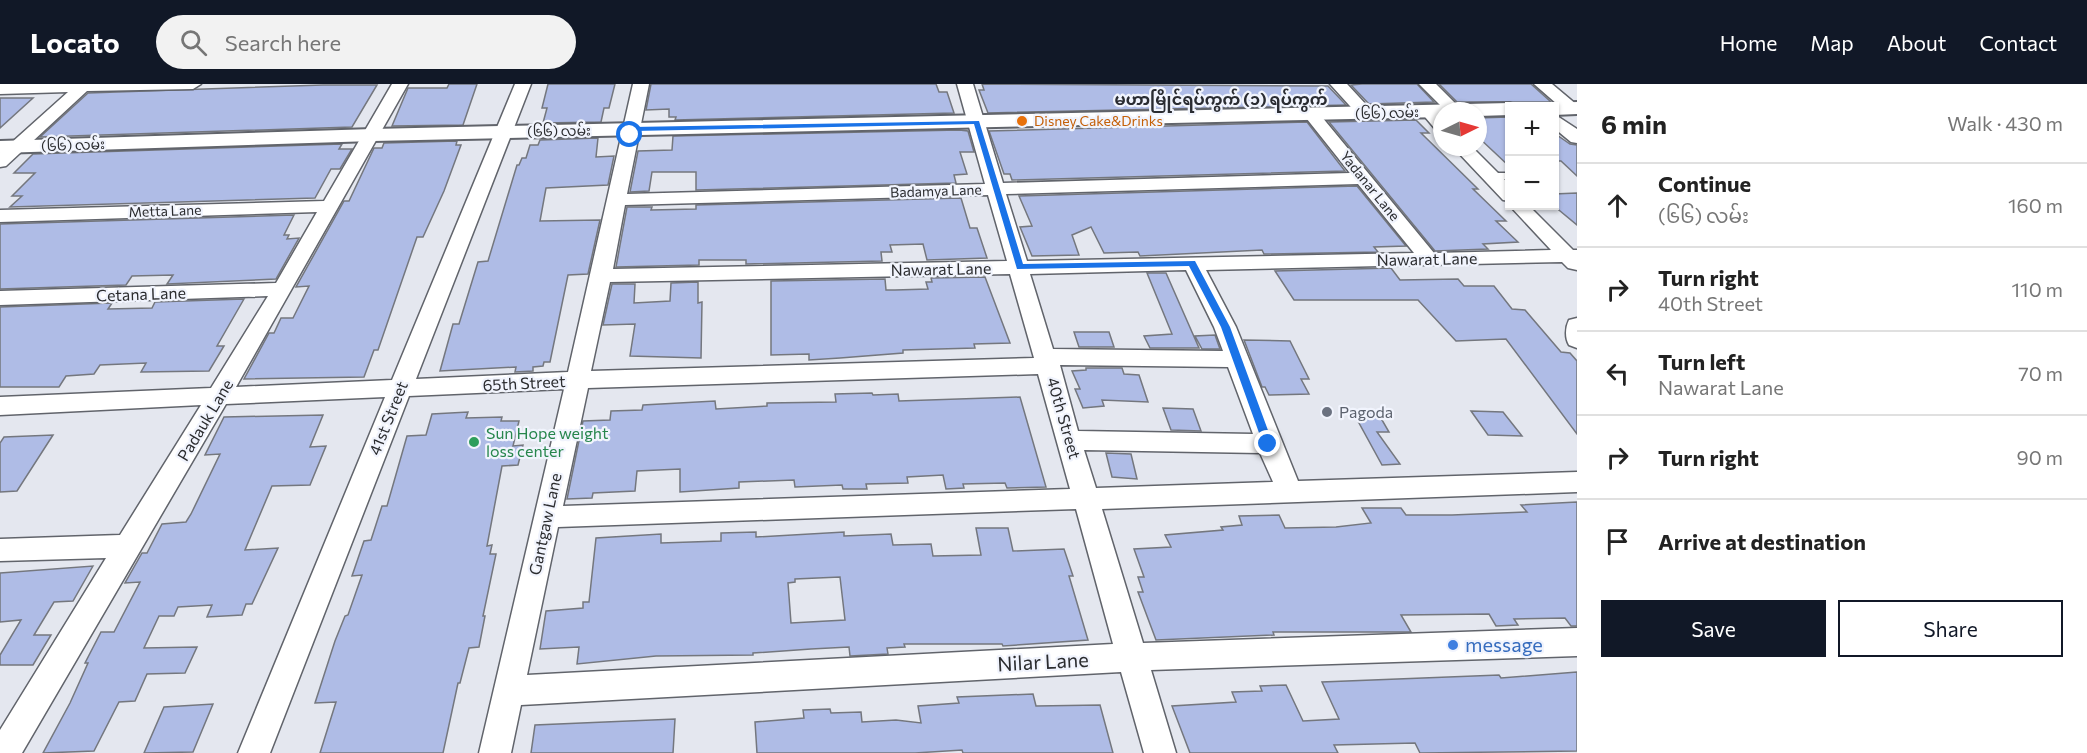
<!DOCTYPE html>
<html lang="en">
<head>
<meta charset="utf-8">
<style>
	body { margin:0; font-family:Commissioner,"Noto Sans Myanmar",sans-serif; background:#f2f2f2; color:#222 }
	.controls { position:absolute; right:18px; top:18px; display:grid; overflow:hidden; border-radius:0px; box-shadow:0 2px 4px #0004 }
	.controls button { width:54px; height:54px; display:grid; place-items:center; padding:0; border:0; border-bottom:2px solid #e0e0e0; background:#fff; color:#222; font:30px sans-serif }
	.compass { position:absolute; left:1433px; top:18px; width:54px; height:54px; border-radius:50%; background:#fff; box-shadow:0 2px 4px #0004; rotate:85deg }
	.stop { position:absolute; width:18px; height:18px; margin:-14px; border:4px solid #1a73e8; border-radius:50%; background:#fff }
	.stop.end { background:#1a73e8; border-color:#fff; box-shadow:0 2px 6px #0008 }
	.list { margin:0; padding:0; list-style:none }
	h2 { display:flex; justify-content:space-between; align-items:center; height:78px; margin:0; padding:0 24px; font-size:26px }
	h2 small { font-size:20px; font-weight:400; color:#767676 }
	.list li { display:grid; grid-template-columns:39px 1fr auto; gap:18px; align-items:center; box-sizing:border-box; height:84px; padding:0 24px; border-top:2px solid #e0e0e0 }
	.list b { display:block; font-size:22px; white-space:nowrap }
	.list p { margin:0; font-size:20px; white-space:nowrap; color:#767676 }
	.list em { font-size:20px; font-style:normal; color:#767676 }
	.actions { display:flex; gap:12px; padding:18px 24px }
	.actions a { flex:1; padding:14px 0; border:2px solid #111827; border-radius:0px; text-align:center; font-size:21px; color:#111827 }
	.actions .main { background:#111827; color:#fff }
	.icon { flex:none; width:33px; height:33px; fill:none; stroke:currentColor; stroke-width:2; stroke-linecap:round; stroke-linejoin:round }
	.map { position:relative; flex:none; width:1577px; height:669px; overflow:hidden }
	header { display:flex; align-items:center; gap:36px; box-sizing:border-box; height:84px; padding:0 30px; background:#111827; color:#fff }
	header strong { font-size:28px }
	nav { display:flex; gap:33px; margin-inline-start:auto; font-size:21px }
	.search { width:420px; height:54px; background:#f2f2f2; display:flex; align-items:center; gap:15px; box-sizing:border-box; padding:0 21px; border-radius:33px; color:#767676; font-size:22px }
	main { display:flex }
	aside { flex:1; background:#fff }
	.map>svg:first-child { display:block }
	.building { fill:#afbce6; stroke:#74777e; stroke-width:1.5; fill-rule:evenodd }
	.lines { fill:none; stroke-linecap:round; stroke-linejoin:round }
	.service-casing { stroke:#61646b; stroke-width:3 }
	.minor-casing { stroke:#61646b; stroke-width:3 }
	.tertiary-casing { stroke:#61646b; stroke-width:4 }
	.service { fill:#fff; fill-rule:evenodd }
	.minor { fill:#fff; fill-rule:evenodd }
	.tertiary { fill:#fff; fill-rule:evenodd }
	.route { fill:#1a73e8 }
	.food-dot { fill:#e8710a; stroke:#f1f4fd; stroke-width:2 }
	.worship-dot { fill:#6b7280; stroke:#f1f4fd; stroke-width:2 }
	.leisure-dot { fill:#2e9e5b; stroke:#f1f4fd; stroke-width:2 }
	.shop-dot { fill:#3f7fe0; stroke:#f1f4fd; stroke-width:2 }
	.labels { text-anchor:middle; stroke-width:4.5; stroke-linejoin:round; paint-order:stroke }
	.far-street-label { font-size:14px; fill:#2b2c2f; stroke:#f1f4fd }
	.far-food-label { font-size:14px; fill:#c56008; stroke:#f1f4fd; text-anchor:start }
	.far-quarter-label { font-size:16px; font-weight:bold; fill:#2a2c32; stroke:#f1f4fd }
	.street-label { font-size:16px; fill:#2b2c2f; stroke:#f1f4fd }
	.worship-label { font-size:16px; fill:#5b616d; stroke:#f1f4fd; text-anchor:start }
	.leisure-label { font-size:16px; fill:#27864d; stroke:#f1f4fd; text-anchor:start }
	.near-shop-label { font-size:20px; fill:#366cbe; stroke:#f1f4fd; text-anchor:start }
	.near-street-label { font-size:20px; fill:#2b2c2f; stroke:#f1f4fd }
</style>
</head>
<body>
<header>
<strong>Locato</strong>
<div class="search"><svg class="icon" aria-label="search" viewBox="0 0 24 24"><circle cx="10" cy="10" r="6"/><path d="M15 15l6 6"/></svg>Search here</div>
<nav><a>Home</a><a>Map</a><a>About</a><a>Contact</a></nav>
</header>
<main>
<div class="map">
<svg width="1577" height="669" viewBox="0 0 1577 669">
	<rect width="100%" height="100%" fill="#e4e7ef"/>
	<path class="building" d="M449,0H477L463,41L392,42L408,4H447Z
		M548,0H615L609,24H604L601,38L543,39L547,24H542Z
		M651,0H936L939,8H947L954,29L675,36L676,33H669V25L646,26Z
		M982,0L1328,2L1346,21L988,29L979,6H984Z
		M1362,0H1417L1434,18L1369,20L1351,1Z
		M1439,0H1531L1551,18H1457Z
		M323,1H377L352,43L40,53L88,9Z
		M0,14H33L0,44Z
		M1509,33V82L1478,53V34Z
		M1416,36L1429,49H1421L1478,105H1473L1506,137H1496L1518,158L1483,160L1488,165L1435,167L1329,38Z
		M1307,38L1345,87L1012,96L1010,90H1004L989,47Z
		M959,46L968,47L974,68H960L967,90L954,91L956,99L696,106V88H652L649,107L630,108L638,67L672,66L673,52Z
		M1554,49L1570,60L1577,61V92L1561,77H1554Z
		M598,54L596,73L614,72L608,101L546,104L540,137L600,136L588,190L568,191L550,278H544L543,282L533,283V287L515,288L516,283L440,287L453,240H459L478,178L488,177L517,81H519L522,74H526L530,61H538L540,56Z
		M457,57L456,61H461L444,107L423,153H417L378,266H374L364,293L244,295L269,249H274L281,234H293L309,202L296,203L344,117H349L374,64H382L384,59Z
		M342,60L339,65H352L340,85H331L315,114L10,123L22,112H12L35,89H14L33,70Z
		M1357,102L1406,162L1374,163L1378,168L1264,170L1262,166L1140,172L1138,168L1104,169L1091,143L1072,151L1079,171L1032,172L1020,143L1032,142L1019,112Z
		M1577,109V141L1554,122V110Z
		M961,114L970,144H977L987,174L927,176L923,160L890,161L892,168H881L882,177L746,180V176H699V181L616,183L627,123H652L651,126L696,125V121Z
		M294,131L284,151H289L287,155L299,154L276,195L167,200L173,191L132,192L126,201L0,205V140Z
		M1391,184L1400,196L1458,195L1464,202H1494L1512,225L1525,226L1561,268L1570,269L1577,277V350L1506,255L1456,257L1418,216H1294L1275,187Z
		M1147,189H1166L1199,264H1150L1144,252L1172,250Z
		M985,193L1010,259L974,260L975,264L903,266V269L840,274L809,276V270L771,271V197L885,195L886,206H895L928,205L926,198H932L931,194Z
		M698,198V219L702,218L701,274L630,272L635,240L603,241L612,200H635L634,219L670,217L671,199Z
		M244,215L217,262H224L209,287L141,288L146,279L100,281L94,290L66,292L59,303H0V223L112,219L108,225L152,224L155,218Z
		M1074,248H1109L1114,263H1079Z
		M1215,251L1220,265H1202L1195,252Z
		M1244,256L1290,257L1309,295H1301L1309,310L1269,311L1265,303H1262Z
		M1086,284H1122L1124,290L1139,291L1148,318L1102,316L1104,322L1083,324L1075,305H1080L1072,287L1086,286Z
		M872,309L873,311L898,310L899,317L1020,313L1046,403L1007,404L1005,399L963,400L964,404L946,405L943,391L907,393L908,399L866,400L867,405H843L842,401L795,403L794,396L739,398V404L680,408V385L637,387L635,407L593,409L592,414L567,415L583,337L610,336L611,327L642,326L643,321L715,317L716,325L767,322V319L836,318L835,310Z
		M1163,324L1193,325L1201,347L1171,346Z
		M1471,327L1503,328L1522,352L1488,351Z
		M468,328L466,334L502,333L501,337H519L513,362L523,361L518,381L502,382L487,462L492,461L490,470H496L483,532H485L479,563L469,564L460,599H458L443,669H320L336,618L315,619L335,557L345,532L348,531L362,491L352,492L364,457L371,456L382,422H387L407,352L426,351L432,330Z
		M1353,328L1378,329L1389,348H1377L1400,380L1382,381Z
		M323,331L310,363L326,362L310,401L272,402L245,466L278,464L252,520H246L242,531L207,533L212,521L178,523L174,532H159L144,564L197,563L185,589L147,590L135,617L119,618L94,667L43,669L70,619L88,579H85L101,548H114L140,498L125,499L142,469H147L162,440L186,438L191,430L220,370L205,371L224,333Z
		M53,351L17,407L0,408V359L4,353Z
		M1106,369L1131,370L1137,395L1112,393Z
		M1577,418V542H1571L1565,534L1514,535L1518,541L1496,542L1489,530L1401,531L1411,548H1273L1274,551L1156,556L1138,508H1143L1138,493H1144L1134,465L1171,463L1165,451L1223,446L1221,443L1242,441L1239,432L1279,431L1285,444L1336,443L1371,439L1362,424H1401L1406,431H1452L1527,428L1521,421Z
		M976,444H1008L1013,467L1064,465L1073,492H1069L1088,556L1003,562L1002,560H904L905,563L887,564L888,570L850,572L849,563L811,565L753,569V571L656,572L577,580L579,563L540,565L546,527L583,524V518H589L596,454L661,450V459L721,457V449L756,448V453L844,448V452L891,450L893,461L931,460L933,472L981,471ZM840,493L845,536L791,539L788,499L795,498V495Z
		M93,482L73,517L54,518L34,551H51L33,581H0V571L21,536L0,538V489Z
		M1577,588V667L1420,669L1415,659L1334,661L1338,669H1190L1172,622L1236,618L1232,608L1262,607L1260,602L1286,601L1303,637L1339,635L1322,598L1499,591L1501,594Z
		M1033,610L1036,622L1100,621L1113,669H963L962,666L915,669H757L755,638L804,634L803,626L830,625L831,629L861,628L862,638L896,636L921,639L918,622L959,619L957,613Z
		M213,620L193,668L144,669L164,623Z
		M675,635L673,669H531L535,641Z"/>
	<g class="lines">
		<g class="service-casing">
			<path id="service" d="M1510,89V95H1490L1485,92L1490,89Z"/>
		</g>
		<g class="minor-casing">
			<path id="minor" d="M0,0H201L193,5L87,7L6,82L0,83V69L68,8L0,10Z
				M392,0H408L236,303L392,296L515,0H531L416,295L568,288L633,0H649L627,110L985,100L957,0H973L1003,99L1350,89L1303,30L1311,25L1317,27L1434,169L1551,166L1510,122H1529L1573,166H1577V186L1568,184L1562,178L1206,186L1236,243L1298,397L1577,388V408L1102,425L1143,559L1577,544V572L1151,586L1176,669H1144L1121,588L521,621L511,669H479L564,305L409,312L270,669H238L385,313L226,320L22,669H0V646L106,474L0,477V455L120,451L201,321L0,331V313L211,304L268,212L0,221V207L276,199L317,128L0,138V126L324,117ZM1358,100L1414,169L1027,177L1006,110ZM988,111L1007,177L613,185L625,121ZM1186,186L1214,243L1223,267L1053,265L1030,190ZM1010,190L1034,274L591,287L610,198ZM1060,281L1228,283L1253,350L1078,347ZM1038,290L1070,405L563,422L588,304ZM1084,366L1260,369L1273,398L1096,404ZM1076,425L1113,560L527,591L558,443Z
				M1330,0H1347L1371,26L1373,29L1371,32H1359Z
				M1419,0H1436L1463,27H1446Z
				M1534,0H1552L1577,21V27H1565Z
				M1428,22L1434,24L1442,32V47L1436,46L1420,27Z
				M1554,30L1577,45V59L1571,58L1554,44Z
				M1453,63H1472L1510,101V117L1503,116Z
				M1577,234V264L1569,261C1565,254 1565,244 1569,236Z"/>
		</g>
		<g class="tertiary-casing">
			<path id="tertiary" d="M1577,18V30L1554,31V22H1546L1554,19Z
				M1510,19L1518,22H1510V31L1478,32V27H1442V33L373,57L0,69V57L373,45Z"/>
		</g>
		<use href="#service" class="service"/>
		<use href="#minor" class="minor"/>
		<use href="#tertiary" class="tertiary"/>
	</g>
	<path class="route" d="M979,37L1023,180L1195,177L1230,243L1273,360L1272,363H1265L1263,360L1221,243L1189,182L1017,185L974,40L635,47L633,52L627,51L632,43Z"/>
	<circle class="food-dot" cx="1022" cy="37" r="6"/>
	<circle class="worship-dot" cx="1327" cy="328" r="6"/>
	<circle class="leisure-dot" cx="474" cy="358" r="6"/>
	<circle class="shop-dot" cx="1453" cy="561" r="6"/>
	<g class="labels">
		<g class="far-street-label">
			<text transform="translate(1387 29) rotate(-2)" y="5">(၆၆) လမ်း</text>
			<text transform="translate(559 47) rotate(-1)" y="5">(၆၆) လမ်း</text>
			<text transform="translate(73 61) rotate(-2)" y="5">(၆၆) လမ်း</text>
			<text transform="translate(1370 102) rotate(51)" y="5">Yadanar Lane</text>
			<text transform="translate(936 107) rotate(-2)" y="5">Badamya Lane</text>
			<text transform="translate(165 127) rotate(-2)" y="5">Metta Lane</text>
		</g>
		<g class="far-food-label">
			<text x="1034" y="42">Disney Cake&amp;Drinks</text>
		</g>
		<g class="far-quarter-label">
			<text x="1221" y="21">မဟာမြိုင်ရပ်ကွက် (၁) ရပ်ကွက်</text>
		</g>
		<g class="street-label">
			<text transform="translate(1427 175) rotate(-1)" y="6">Nawarat Lane</text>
			<text transform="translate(941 185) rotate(-1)" y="6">Nawarat Lane</text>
			<text transform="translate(141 210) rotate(-2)" y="6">Cetana Lane</text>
			<text transform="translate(524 299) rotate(-3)" y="6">65th Street</text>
			<text transform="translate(388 334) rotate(-68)" y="6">41st Street</text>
			<text transform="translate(1064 334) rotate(74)" y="6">40th Street</text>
			<text transform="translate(205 336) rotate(-59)" y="6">Padauk Lane</text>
			<text transform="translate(545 440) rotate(-78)" y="6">Gantgaw Lane</text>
		</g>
		<g class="worship-label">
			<text x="1339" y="334">Pagoda</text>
		</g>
		<g class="leisure-label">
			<text x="486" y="355">Sun Hope weight<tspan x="486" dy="18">loss center</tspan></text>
		</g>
		<g class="near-shop-label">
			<text x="1465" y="568">message</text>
		</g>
		<g class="near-street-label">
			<text transform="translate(1043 578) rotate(-3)" y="7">Nilar Lane</text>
		</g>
	</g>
</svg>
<div class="controls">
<button>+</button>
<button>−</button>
</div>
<svg class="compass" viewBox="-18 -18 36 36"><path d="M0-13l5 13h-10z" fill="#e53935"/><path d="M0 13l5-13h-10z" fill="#767676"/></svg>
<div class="stop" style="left:630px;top:51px"></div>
<div class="stop end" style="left:1268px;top:360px"></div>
</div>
<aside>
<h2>6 min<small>Walk · 430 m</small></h2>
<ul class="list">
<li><svg class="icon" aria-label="ahead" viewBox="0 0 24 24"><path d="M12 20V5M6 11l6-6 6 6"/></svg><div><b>Continue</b><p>(၆၆) လမ်း</p></div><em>160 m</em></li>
<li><svg class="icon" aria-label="right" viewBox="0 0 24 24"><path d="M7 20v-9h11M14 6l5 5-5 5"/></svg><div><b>Turn right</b><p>40th Street</p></div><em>110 m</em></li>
<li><svg class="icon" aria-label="left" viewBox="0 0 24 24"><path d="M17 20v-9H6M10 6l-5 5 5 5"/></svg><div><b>Turn left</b><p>Nawarat Lane</p></div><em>70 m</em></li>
<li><svg class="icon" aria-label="right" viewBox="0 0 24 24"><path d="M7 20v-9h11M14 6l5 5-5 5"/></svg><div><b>Turn right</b></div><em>90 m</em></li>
<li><svg class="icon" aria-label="arrive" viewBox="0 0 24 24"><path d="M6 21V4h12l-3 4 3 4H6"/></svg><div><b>Arrive at destination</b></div></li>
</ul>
<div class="actions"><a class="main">Save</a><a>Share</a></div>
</aside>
</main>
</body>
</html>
